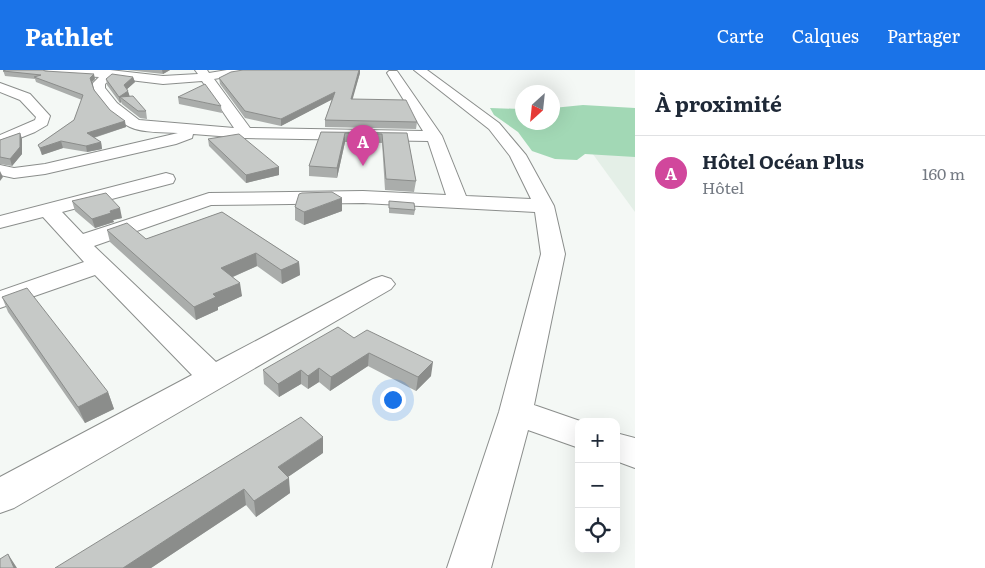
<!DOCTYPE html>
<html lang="fr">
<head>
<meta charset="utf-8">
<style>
	body { margin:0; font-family:Literata,serif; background:#f6f6f7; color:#1f2937 }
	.controls { position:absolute; right:15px; bottom:15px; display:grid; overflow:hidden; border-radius:10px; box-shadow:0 5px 20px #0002 }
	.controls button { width:45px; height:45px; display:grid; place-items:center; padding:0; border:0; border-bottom:1px solid #e0e1e3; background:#fff; color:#1f2937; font:25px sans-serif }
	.compass { position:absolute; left:515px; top:15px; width:45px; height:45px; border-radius:50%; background:#fff; box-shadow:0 5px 20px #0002; rotate:207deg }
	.you { position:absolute; left:392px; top:329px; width:18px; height:18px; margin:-12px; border:4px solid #fff; border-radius:50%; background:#1a73e8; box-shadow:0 0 0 8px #1a73e833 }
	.badge { display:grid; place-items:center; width:32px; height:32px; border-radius:50%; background:#1a73e8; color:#fff; font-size:16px; font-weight:700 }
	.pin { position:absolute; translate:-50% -41px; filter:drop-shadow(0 1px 2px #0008) }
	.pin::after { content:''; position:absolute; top:26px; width:18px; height:15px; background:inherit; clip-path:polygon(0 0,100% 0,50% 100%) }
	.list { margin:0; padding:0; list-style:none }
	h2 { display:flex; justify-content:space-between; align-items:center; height:65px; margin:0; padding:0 20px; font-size:21px }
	h2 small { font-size:16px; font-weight:400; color:#747a83 }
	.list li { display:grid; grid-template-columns:32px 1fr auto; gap:15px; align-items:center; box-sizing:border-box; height:75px; padding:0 20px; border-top:1px solid #e0e1e3 }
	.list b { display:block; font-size:19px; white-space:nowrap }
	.list p { margin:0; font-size:16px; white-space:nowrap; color:#747a83 }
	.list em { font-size:16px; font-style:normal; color:#747a83 }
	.icon { flex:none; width:28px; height:28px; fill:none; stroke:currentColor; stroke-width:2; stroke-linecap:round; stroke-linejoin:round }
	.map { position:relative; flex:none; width:635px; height:498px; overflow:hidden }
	header { display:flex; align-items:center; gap:30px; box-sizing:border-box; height:70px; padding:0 25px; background:#1a73e8; color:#fff }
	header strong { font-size:24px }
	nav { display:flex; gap:28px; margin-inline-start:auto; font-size:18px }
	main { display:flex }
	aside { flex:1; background:#fff }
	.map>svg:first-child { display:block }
	.built { fill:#e4efe7 }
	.green { fill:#a2d8b5 }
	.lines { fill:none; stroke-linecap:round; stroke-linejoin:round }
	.minor-casing { stroke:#8b8e8c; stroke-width:2 }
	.minor { fill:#fff; fill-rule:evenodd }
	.wall { fill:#aaadab }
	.shaded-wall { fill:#8b8d8b }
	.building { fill:#c6c9c7; stroke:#8b8d8b }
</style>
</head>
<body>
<header>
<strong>Pathlet</strong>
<nav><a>Carte</a><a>Calques</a><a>Partager</a></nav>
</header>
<main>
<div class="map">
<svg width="635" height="498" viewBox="0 0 635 498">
	<rect width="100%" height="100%" fill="#f4f8f5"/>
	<path class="built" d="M587,76H635V142Z"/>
	<path class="green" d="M583,35L635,38V87L585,84L577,90L555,89L532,81L518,62L494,45L490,38L522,39V52H552L553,38Z"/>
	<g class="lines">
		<g class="minor-casing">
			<path id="minor" d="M42,0H110L163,6L198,4L195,0H207L209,3L227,0H254L248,3L214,9L250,58L423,61L387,3L389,1H397L442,66L466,126L531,129L510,86L489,59L414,0H427L499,53L526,85L554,136L565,184L534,335L583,352H579V378L528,360L491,498H447L499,342L541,184L535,142L363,133L211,135L94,176L216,292L373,209L382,206L391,209L395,214L391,219L14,438L0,443V407L192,305L95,205L0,238V221L84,192L43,147L0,158V146L166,103L173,105L175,109L173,113L62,142L83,164L209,123L363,121L446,125L428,71L245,68L193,64L192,68L176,74L45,104L14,108L0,105V95L14,98L45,94L178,63C163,62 143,63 130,57C118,52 92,26 93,13L99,7L47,4L43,3ZM113,8L163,14L202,11L234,58L139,50L117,33L105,18V14Z
				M0,13L30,24L50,46L47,55L35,62L0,76V65L35,50L36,47L20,30L0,22Z
				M616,363L635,368V398L616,391Z"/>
		</g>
		<use href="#minor" class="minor"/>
	</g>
	<path class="wall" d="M3,0H43L95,9L91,13L94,20L110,40L126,57L94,68L101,72L102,79L87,82L63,78L42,85L38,75L74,50L82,30L36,12L35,9L5,6Z
		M127,0H170L163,4Z
		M360,3L352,29L417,52L416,59L325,57V50L332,29L281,56L245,48L220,14L219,8Z
		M133,7L135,12L127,19L129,26L146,41L147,49L140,48L122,34L121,32L120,33L107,15L106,9Z
		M178,27L221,36L222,43L179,34Z
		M321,62L407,63L416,111L414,122L385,120L382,73L345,72L337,108L309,106V96Z
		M20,63L22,69V84L12,96L0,94V70Z
		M208,69L279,97V105L246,113L209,76Z
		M72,131L122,148L113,150L114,152L95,158L75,141Z
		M389,131L415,140L414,145L389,143Z
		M295,137L342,141L304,155L295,150Z
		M222,142L299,192L300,205L282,214L257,196L233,207L242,226L218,237V240L196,250L110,172L107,160L146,169Z
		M2,227L108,322L114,339L85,353L8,242Z
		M354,268L431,306L416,321L368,296L330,321L319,312L308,319L301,314L279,327L264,314L263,300Z
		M323,383L288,407L290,423L256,447L246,435L151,498H55Z"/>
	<path class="shaded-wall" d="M162,0H170L163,4Z
		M359,0H360V3L351,35V29Z
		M94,4L95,9L91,13L90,8Z
		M133,7L135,12L125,21L124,15Z
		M128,21L130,27H120L121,32L120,33L119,27Z
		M335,22V28L281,56V49Z
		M125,51L126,57L89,69L87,63Z
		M20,63L22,69V84L12,96L10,89Z
		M345,63V72L337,108V98Z
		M61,71L63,78L42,85L40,78Z
		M101,72L102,79L87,82L86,76Z
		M279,97V105L246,113V105Z
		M0,101L3,107L0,111Z
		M342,128V141L304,155V142Z
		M120,138L122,148L113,150L114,152L95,158L92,149L110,141Z
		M256,183L257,196L223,211L221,198Z
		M299,192L300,205L282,214L281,200Z
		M240,213L242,226L218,237V240L196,250L194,237L213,224Z
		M369,283L368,296L330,321L331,307Z
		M433,292L431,306L416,321L418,307Z
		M319,298V312L308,319V306Z
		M301,300V314L279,327L278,314Z
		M108,322L114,339L85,353L78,337Z
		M323,367V383L279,413L278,397Z
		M289,408L290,423L256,447L254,431Z
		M244,419L246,435L151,498H123Z
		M8,484L17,498H14Z"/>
	<path class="building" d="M6,0H43L45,1L94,4L90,8L94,20L110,40L125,51L87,63L101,72L86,76L61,71L40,78L38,75L74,50L83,25L34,7L41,5L3,1Z
		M243,0H359L351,29L406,30L417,52L325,50L335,22L281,49L245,41L219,8L231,2Z
		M112,4L133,7L124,15L128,21L119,27L106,9Z
		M205,14L221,36L178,27Z
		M133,26L146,41H138L120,27Z
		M321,62L407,63L416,111L386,109L382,64L345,63L337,98L309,96Z
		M20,63V77L10,89L0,87V70Z
		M239,64L279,97L246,105L208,69Z
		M332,122L342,128L304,142L295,137L299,124L302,123Z
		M106,123L120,138L110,141L111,143L92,149L72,131Z
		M389,131L414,133L415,140L389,138Z
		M222,142L299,192L281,200L256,183L221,198L240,213L213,224L216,227L194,237L107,160L127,153L146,169Z
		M27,218L108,322L78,337L2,227Z
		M338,257L354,268L367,260L433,292L418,307L369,283L331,307L319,298L308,306L301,300L278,314L263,300Z
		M301,347L323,367L278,397L289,408L254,431L244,419L123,498H55Z
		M8,484L14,498H0V489Z"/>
</svg>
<div class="controls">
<button>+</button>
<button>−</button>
<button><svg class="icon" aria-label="locate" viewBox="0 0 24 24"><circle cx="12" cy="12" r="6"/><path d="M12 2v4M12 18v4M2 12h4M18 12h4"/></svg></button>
</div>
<svg class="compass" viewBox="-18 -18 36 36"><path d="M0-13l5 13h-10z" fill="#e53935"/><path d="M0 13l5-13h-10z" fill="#747a83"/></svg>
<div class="you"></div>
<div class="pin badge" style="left:363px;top:96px;background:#d1479c">A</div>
</div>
<aside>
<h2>À proximité<small></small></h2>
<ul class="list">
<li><span class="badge" style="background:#d1479c">A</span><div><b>Hôtel Océan Plus</b><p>Hôtel</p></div><em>160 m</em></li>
</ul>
</aside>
</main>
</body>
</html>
